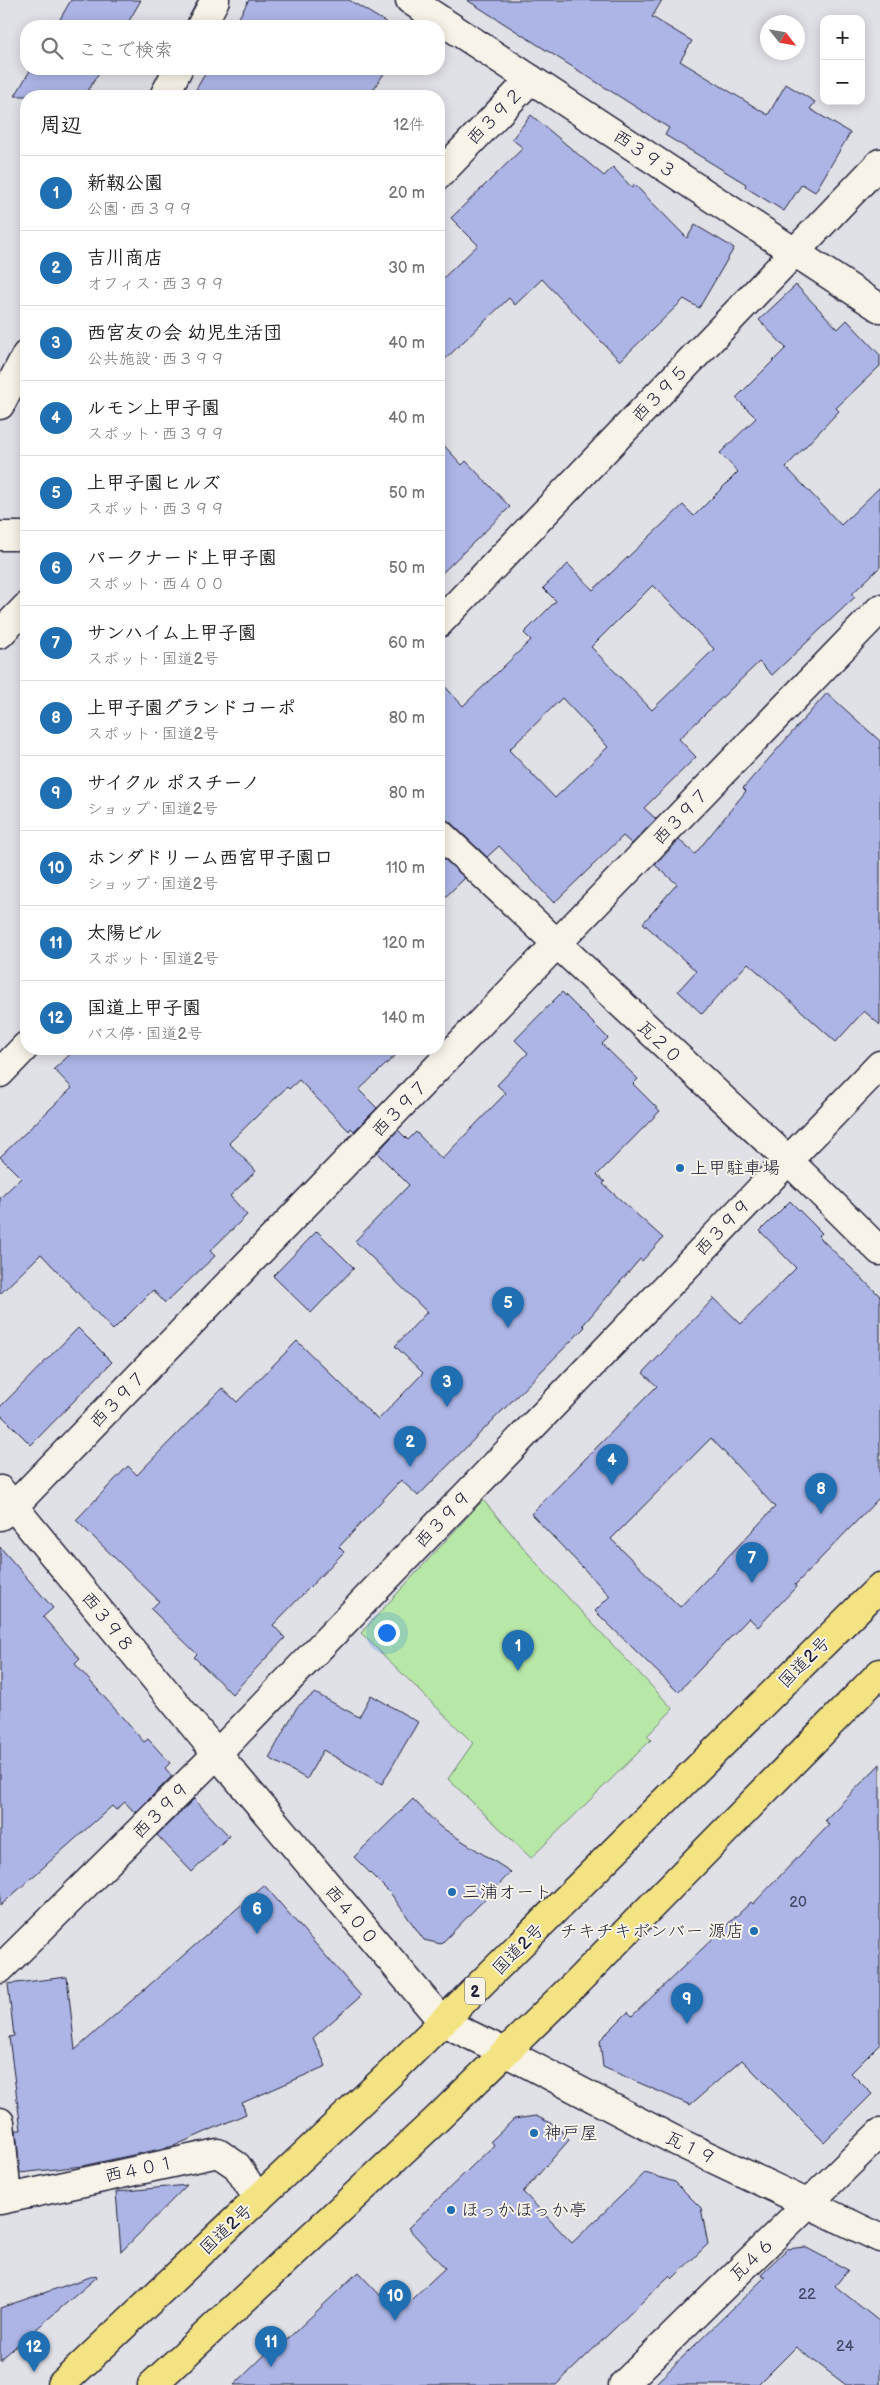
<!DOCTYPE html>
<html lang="ja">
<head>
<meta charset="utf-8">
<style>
	body { margin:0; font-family:"Balsamiq Sans","Klee One",sans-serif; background:#f6f6f6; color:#222 }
	.controls { position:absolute; right:15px; top:15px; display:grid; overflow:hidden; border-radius:10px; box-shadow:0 2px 12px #0003 }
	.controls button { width:45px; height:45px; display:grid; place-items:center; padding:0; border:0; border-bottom:1px solid #e0e0e0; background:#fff; color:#222; font:25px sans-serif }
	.compass { position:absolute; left:760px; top:15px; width:45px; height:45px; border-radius:50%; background:#fff; box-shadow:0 2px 12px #0003; rotate:121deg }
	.you { position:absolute; left:386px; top:1632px; width:18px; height:18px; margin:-12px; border:4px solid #fff; border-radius:50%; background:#1a73e8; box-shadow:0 0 0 8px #1a73e833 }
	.badge { display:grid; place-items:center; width:32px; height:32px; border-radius:50%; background:#1f6fb2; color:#fff; font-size:16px; font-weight:700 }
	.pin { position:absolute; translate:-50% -41px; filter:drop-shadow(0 1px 2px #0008) }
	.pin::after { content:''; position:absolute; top:26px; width:18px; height:15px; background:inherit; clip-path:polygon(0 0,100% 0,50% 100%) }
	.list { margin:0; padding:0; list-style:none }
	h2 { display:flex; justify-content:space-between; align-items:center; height:65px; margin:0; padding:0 20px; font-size:21px }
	h2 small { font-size:16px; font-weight:400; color:#767676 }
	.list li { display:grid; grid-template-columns:32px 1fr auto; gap:15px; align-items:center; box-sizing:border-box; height:75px; padding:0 20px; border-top:1px solid #e0e0e0 }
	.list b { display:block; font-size:19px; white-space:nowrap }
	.list p { margin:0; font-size:16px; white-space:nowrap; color:#767676 }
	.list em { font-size:16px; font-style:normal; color:#767676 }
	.icon { flex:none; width:28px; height:28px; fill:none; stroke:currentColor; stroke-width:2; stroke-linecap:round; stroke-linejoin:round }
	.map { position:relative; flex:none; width:880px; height:2385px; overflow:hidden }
	.search { position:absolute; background:#fff; box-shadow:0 2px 12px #0003; left:20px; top:20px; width:425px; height:55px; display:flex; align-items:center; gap:12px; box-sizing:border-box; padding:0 18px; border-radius:20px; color:#767676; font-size:19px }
	.panel { position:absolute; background:#fff; box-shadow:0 2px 12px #0003; left:20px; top:90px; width:425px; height:965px; border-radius:20px }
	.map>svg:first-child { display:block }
	.green { fill:#b8e8a8; stroke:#6d8572 }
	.building { fill:#acb5e6; stroke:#22223b; fill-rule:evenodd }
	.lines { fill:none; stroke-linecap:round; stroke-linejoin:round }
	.minor-casing { stroke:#22223b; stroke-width:31 }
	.highway-casing { stroke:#22223b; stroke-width:31 }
	.minor { stroke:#f7f3e8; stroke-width:28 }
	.highway { stroke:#f4e382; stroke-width:28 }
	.poi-dot { fill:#1f6fb2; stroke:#f7f3e8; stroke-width:2 }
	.labels { text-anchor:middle; stroke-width:4; stroke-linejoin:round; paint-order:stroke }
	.number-label { font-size:15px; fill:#444766 }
	.shield { fill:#f7f3e8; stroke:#62616f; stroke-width:1 }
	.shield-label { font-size:16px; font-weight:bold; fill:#22223b }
	.street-label { font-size:18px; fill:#22223b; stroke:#f7f3e8 }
	.poi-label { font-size:18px; fill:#22223b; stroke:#f7f3e8; text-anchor:start }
</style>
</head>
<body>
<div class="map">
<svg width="880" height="2385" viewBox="0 0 880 2385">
	<rect width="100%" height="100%" fill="#e0e0e7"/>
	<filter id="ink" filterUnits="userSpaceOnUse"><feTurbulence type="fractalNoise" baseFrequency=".02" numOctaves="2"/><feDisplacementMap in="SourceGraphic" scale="10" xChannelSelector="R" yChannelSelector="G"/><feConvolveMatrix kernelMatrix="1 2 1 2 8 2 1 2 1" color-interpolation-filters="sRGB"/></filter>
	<g filter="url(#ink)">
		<path class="green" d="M483,1500L545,1573L673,1709L647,1736L651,1740L531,1858L448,1779L473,1743L361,1633Z"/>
		<path class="building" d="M71,0H141L126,26H56Z
			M249,0H349L392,26H234Z
			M467,0H662L652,17L692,41L680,61L768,115L786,84L815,102L810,109L850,133L815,192L802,184L784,211L745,187L746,184L665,135L669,128Z
			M31,69H101L85,96H15Z
			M208,69H387L369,96H192Z
			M531,115L604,176L613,167L632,188L634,184L687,238L695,225L734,248L699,308L684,299L620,361L542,279L515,305L509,298L439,365V282L478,245L451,218L523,148L512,139Z
			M796,285L838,329L847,320L880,355V366L836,408L839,411L786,467L841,525L880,487V567L852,594L855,597L772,675L759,662L679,739L696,757L644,808L656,819L632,844L623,836L554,903L499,846L487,857L450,822L439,818V680L463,706L531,640L524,633L556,601L543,588L568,564L593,590L683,505L694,516L738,472L720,453L756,418L736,398L786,348L759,320ZM653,585L714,649L652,710L591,647ZM562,698L608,747L555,798L509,750Z
			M439,440L462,465L466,461L510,507L439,576Z
			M827,693L880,741V1025L864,1011L836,1042L748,963L702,1014L678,991L696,971L643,923L677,884L655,865L679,840L695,854L746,791L743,788Z
			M439,854L465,878L439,903Z
			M562,992L608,1038L602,1044L638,1079L633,1084L660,1111L597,1175L605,1182L603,1184L663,1238L642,1261L640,1259L583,1325L585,1327L418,1496L401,1480L339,1547L344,1552L273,1625L285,1638L232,1694L194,1657L197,1654L151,1609L159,1601L76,1520L128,1466L137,1475L222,1388L237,1402L297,1341L378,1420L423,1373L395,1346L427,1312L355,1241L409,1185L377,1153L398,1130L408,1140L416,1132L442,1159L506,1093L497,1085L528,1053L515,1040Z
			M76,1049H402L359,1090L377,1108L354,1131L351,1128L349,1131L299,1080L289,1089L287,1087L229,1143L256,1171L230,1196L247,1215L210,1251L215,1256L165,1303L153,1290L113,1330L41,1254L0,1294V1198L21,1178L0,1157L72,1088L54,1069Z
			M790,1201L822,1233L818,1236L880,1296V1497L795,1585L796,1587L758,1627L749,1618L678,1692L595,1611L610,1596L531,1514L657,1386L643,1373L714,1298L741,1324L796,1268L760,1231ZM711,1438L775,1507L680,1607L611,1539Z
			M317,1231L354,1268L311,1313L273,1276Z
			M78,1328L112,1362L31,1445L0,1414V1407Z
			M0,1547L53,1608L43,1617L80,1659L75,1664L144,1742L148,1739L170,1763L165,1768L172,1776L135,1813L125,1802L116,1810L112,1806L0,1906Z
			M315,1693L359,1717L371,1695L418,1722L382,1784L323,1750L307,1779L269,1758L297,1707Z
			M880,1764V2044L851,2073L872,2094L824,2142L742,2060L690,2105L603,2067L600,2040L628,2012L632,2016L751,1902L753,1904L829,1825L825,1820Z
			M194,1799L229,1836L192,1872L157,1835Z
			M413,1799L439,1826L511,1872L441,1944L424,1940L391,1894L354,1857Z
			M264,1885L361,1996L313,2038L326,2066L242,2103L246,2114L174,2146L82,2166L20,2173L16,2130H21L9,2037L14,2036L8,1984L67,1977L75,2050Z
			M536,2116L558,2127L569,2140L523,2192L572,2243L645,2173L675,2182L701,2208L708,2244L672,2279L669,2276L556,2385H234L272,2348L275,2351L358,2272L397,2313L445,2268L408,2228L494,2145L491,2141L514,2119Z
			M187,2185L121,2252L116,2192Z
			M805,2247L848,2270L835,2286L880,2322V2385H846L796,2347L758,2385H654L765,2277L761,2274L787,2249Z
			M96,2275L97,2277L0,2360V2308Z"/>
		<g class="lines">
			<g class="minor-casing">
				<path id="minor" d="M410,0L880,308
					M201,26L215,0
					M164,96L178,69
					M439,175L531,79
					M0,405L26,355
					M0,536H26
					M439,623L880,163
					M0,634L26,607
					M439,833L788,1160L880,1251
					M0,1073L26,1046
					M0,1490L217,1754L443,2022L505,2052L678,2142L880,2238
					M0,1516L13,1507L880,609
					M0,1969L217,1754L880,1065
					M0,2122L7,2198
					M0,2200L218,2153L237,2166L258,2199
					M623,2385L880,2133"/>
			</g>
			<g class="highway-casing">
				<path id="highway" d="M61,2385L393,2071L880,1587
					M152,2385L437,2119L577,1982L880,1673"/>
			</g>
			<use href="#minor" class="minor"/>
			<use href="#highway" class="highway"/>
		</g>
	</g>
	<g class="poi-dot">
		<circle cx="680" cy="1168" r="5"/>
		<circle cx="452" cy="1892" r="5"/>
		<circle cx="754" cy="1931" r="5"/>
		<circle cx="534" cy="2133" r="5"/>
		<circle cx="451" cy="2210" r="5"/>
	</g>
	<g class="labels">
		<g class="number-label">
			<text x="798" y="1907">20</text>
			<text x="807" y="2299">22</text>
			<text x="845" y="2351">24</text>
		</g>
		<rect class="shield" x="465" y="1977.5" width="20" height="27" rx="4"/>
		<g class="shield-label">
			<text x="475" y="1997">2</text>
		</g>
		<g class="street-label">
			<text transform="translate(495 116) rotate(-46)" y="6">西３９２</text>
			<text transform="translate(645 154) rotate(34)" y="6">西３９３</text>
			<text transform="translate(660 393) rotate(-46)" y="6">西３９５</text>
			<text transform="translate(681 816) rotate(-46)" y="6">西３９７</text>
			<text transform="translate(660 1042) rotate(43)" y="6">瓦２０</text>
			<text transform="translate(400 1108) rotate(-46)" y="6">西３９７</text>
			<text transform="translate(723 1227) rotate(-46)" y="6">西３９９</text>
			<text transform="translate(118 1399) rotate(-46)" y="6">西３９７</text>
			<text transform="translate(443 1519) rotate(-46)" y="6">西３９９</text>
			<text transform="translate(108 1622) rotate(51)" y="6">西３９８</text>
			<text transform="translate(804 1662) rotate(-45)" y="6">国道2号</text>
			<text transform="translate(161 1810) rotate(-45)" y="6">西３９９</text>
			<text transform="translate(352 1915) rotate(50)" y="6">西４００</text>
			<text transform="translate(518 1949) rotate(-45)" y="6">国道2号</text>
			<text transform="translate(691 2148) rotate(26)" y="6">瓦１９</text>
			<text transform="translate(140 2169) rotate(-12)" y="6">西４０１</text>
			<text transform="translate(226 2229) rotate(-43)" y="6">国道2号</text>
			<text transform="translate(752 2259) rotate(-44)" y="6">瓦４６</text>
		</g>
		<g class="poi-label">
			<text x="690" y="1174">上甲駐車場</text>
			<text x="462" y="1898">三浦オート</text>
			<text x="744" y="1937" text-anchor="end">チキチキボンバー 源店</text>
			<text x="544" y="2139">神戸屋</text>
			<text x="461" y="2216">ほっかほっか亭</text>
		</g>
	</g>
</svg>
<div class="controls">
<button>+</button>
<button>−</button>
</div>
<svg class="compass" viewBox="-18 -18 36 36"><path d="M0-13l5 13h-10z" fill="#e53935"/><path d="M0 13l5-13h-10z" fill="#767676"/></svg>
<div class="you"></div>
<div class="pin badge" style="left:518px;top:1671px">1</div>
<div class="pin badge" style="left:410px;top:1467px">2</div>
<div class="pin badge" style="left:447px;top:1407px">3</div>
<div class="pin badge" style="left:612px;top:1485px">4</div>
<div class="pin badge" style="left:508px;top:1328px">5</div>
<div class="pin badge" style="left:257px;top:1934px">6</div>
<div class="pin badge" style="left:752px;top:1583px">7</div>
<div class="pin badge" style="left:821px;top:1514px">8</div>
<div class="pin badge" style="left:687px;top:2024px">9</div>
<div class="pin badge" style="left:395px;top:2321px">10</div>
<div class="pin badge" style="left:271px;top:2367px">11</div>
<div class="pin badge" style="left:34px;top:2372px">12</div>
<div class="search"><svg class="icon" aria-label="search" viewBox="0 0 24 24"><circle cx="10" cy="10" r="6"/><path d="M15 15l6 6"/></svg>ここで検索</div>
<section class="panel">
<h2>周辺<small>12件</small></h2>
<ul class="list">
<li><span class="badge">1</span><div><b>新靱公園</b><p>公園 · 西３９９</p></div><em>20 m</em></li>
<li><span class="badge">2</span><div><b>吉川商店</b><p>オフィス · 西３９９</p></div><em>30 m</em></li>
<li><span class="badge">3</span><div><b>西宮友の会 幼児生活団</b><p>公共施設 · 西３９９</p></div><em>40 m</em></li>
<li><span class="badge">4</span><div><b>ルモン上甲子園</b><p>スポット · 西３９９</p></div><em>40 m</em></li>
<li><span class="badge">5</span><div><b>上甲子園ヒルズ</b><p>スポット · 西３９９</p></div><em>50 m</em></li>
<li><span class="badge">6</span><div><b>パークナード上甲子園</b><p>スポット · 西４００</p></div><em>50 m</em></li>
<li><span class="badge">7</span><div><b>サンハイム上甲子園</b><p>スポット · 国道2号</p></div><em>60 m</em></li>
<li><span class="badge">8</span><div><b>上甲子園グランドコーポ</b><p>スポット · 国道2号</p></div><em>80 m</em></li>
<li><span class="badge">9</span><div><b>サイクル ポスチーノ</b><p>ショップ · 国道2号</p></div><em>80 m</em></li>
<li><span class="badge">10</span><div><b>ホンダドリーム西宮甲子園口</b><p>ショップ · 国道2号</p></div><em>110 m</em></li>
<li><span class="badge">11</span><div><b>太陽ビル</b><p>スポット · 国道2号</p></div><em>120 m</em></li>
<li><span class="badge">12</span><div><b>国道上甲子園</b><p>バス停 · 国道2号</p></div><em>140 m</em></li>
</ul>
</section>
</div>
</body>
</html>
